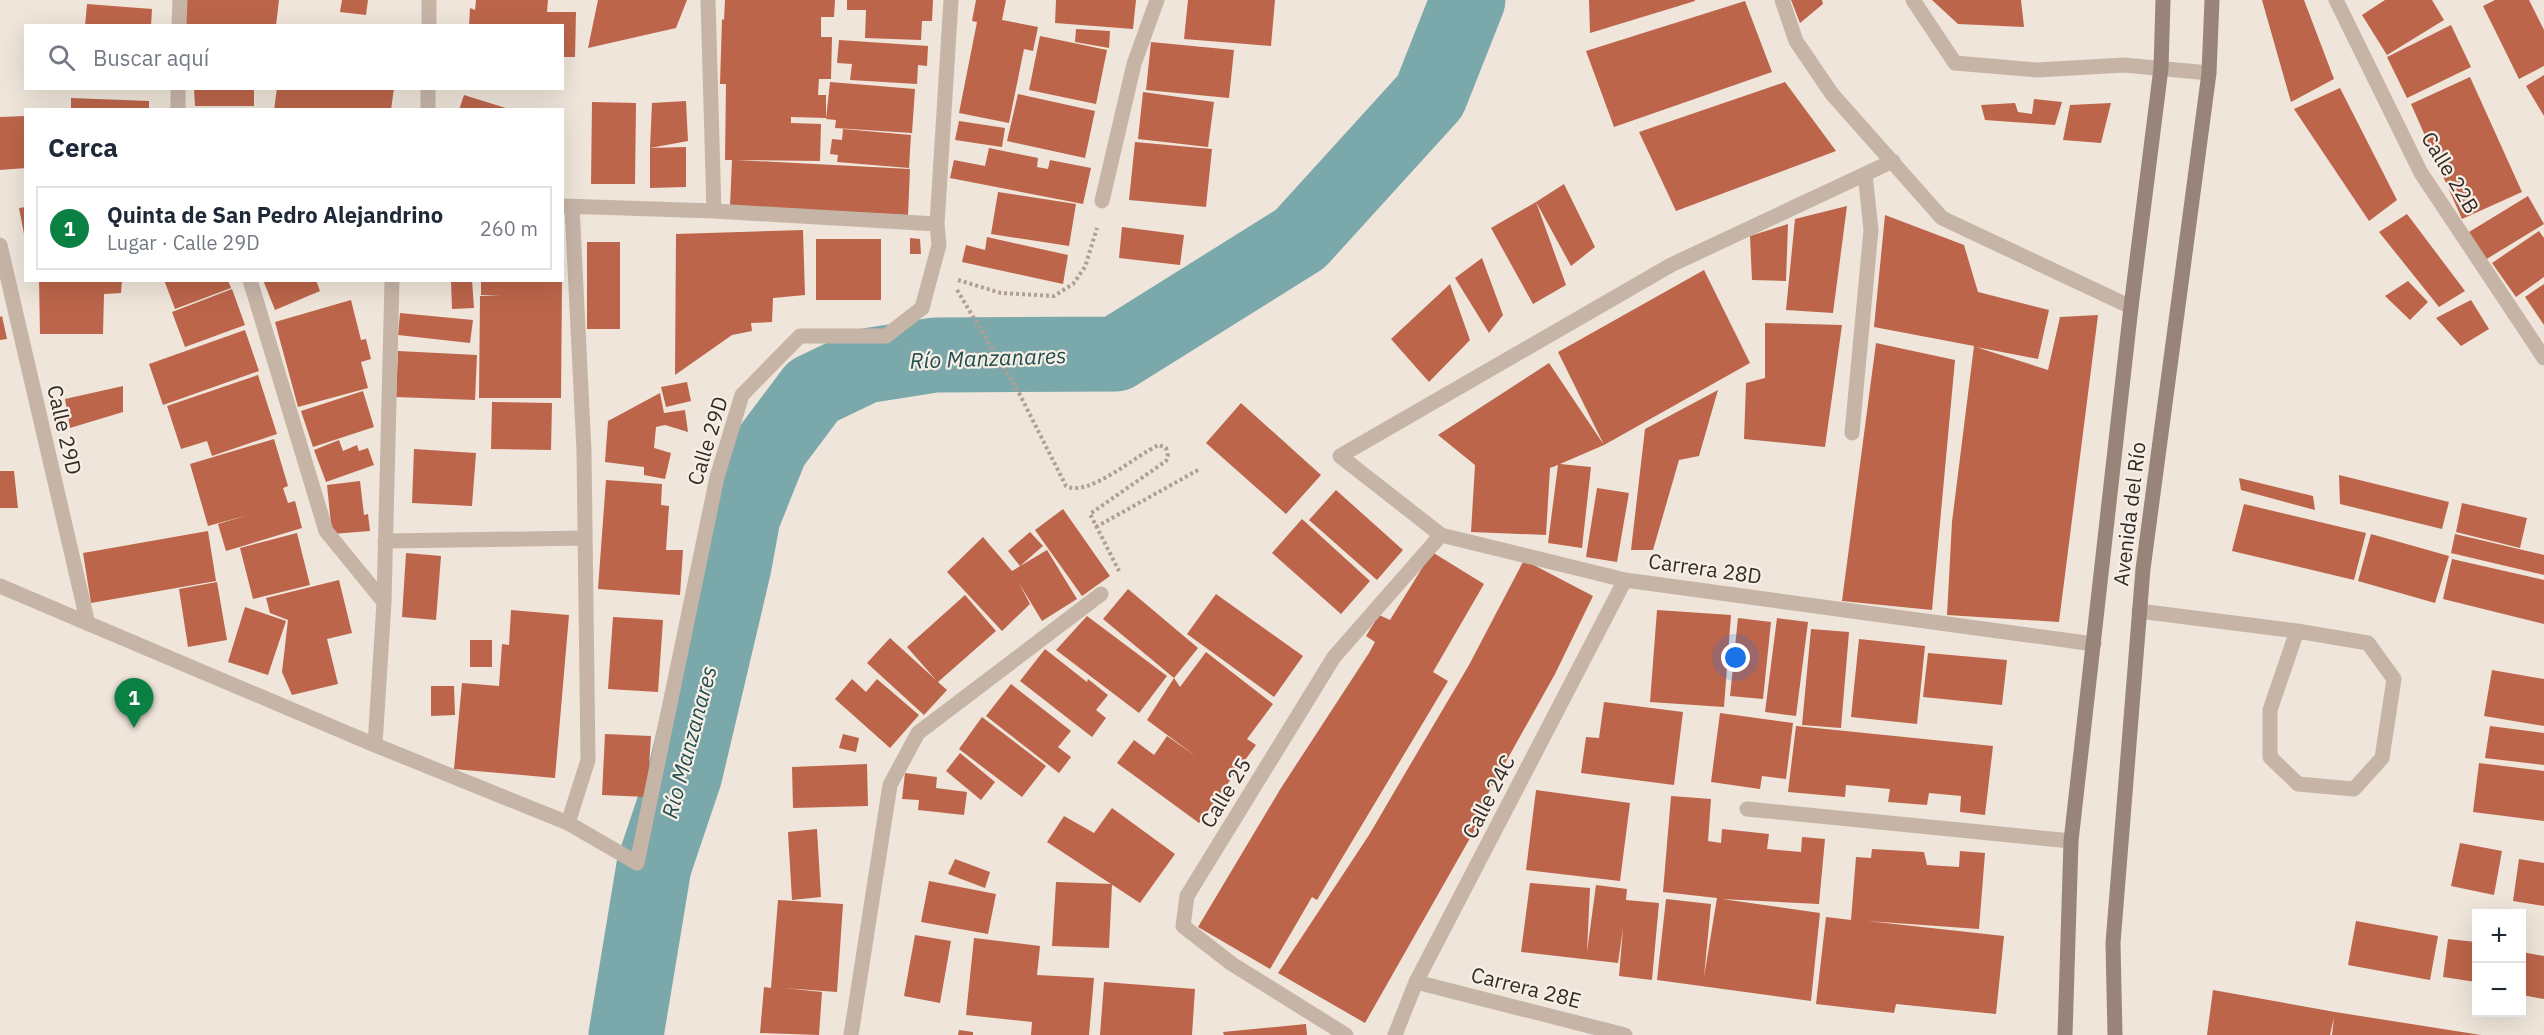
<!DOCTYPE html>
<html lang="es">
<head>
<meta charset="utf-8">
<style>
	body { margin:0; font-family:"IBM Plex Sans",sans-serif; background:#f6f6f7; color:#1f2937 }
	.controls { position:absolute; right:18px; bottom:18px; display:grid; overflow:hidden; border-radius:0px; box-shadow:0 6px 24px #0002 }
	.controls button { width:54px; height:54px; display:grid; place-items:center; padding:0; border:0; border-bottom:2px solid #e0e1e3; background:#fff; color:#1f2937; font:30px sans-serif }
	.you { position:absolute; left:1736px; top:658px; width:21px; height:21px; margin:-15px; border:4px solid #fff; border-radius:50%; background:#1a73e8; box-shadow:0 0 0 9px #1a73e833 }
	.badge { display:grid; place-items:center; width:39px; height:39px; border-radius:50%; background:#0b8043; color:#fff; font-size:20px; font-weight:700 }
	.pin { position:absolute; translate:-50% -50px; filter:drop-shadow(0 2px 3px #0008) }
	.pin::after { content:''; position:absolute; top:32px; width:21px; height:18px; background:inherit; clip-path:polygon(0 0,100% 0,50% 100%) }
	.list { margin:0; padding:0; list-style:none }
	h2 { display:flex; justify-content:space-between; align-items:center; height:78px; margin:0; padding:0 24px; font-size:26px }
	h2 small { font-size:20px; font-weight:400; color:#747a83 }
	.list li { display:grid; grid-template-columns:39px 1fr auto; gap:18px; align-items:center; box-sizing:border-box; height:84px; margin:0 12px 12px; padding:0 12px; border:2px solid #e0e1e3; border-radius:0px }
	.list b { display:block; font-size:22px; white-space:nowrap }
	.list p { margin:0; font-size:20px; white-space:nowrap; color:#747a83 }
	.list em { font-size:20px; font-style:normal; color:#747a83 }
	.icon { flex:none; width:33px; height:33px; fill:none; stroke:currentColor; stroke-width:2; stroke-linecap:round; stroke-linejoin:round }
	.map { position:relative; flex:none; width:2544px; height:1035px; overflow:hidden }
	.search { position:absolute; background:#fff; box-shadow:0 6px 24px #0002; left:24px; top:24px; width:540px; height:66px; display:flex; align-items:center; gap:15px; box-sizing:border-box; padding:0 21px; border-radius:0px; color:#747a83; font-size:22px }
	.panel { position:absolute; background:#fff; box-shadow:0 6px 24px #0002; left:24px; top:108px; width:540px; height:174px; border-radius:0px }
	.map>svg:first-child { display:block }
	.lines { fill:none; stroke-linecap:round; stroke-linejoin:round }
	.river { stroke:#7ba8aa; stroke-width:75 }
	.building { fill:#bc654b }
	.path { stroke:#b19f91; stroke-width:4; stroke-dasharray:3 3; stroke-linecap:butt }
	.service { stroke:#c6b5a7; stroke-width:15 }
	.pedestrian { stroke:#c6b5a7; stroke-width:15 }
	.minor { stroke:#c6b5a7; stroke-width:15 }
	.secondary { stroke:#998479; stroke-width:15 }
	.labels { text-anchor:middle; stroke-width:4.5; stroke-linejoin:round; paint-order:stroke }
	.street-label { font-size:21px; fill:#332b27; stroke:#f7efe6 }
	.water-label { font-size:22px; font-style:italic; fill:#204e51; stroke:#f7efe6 }
</style>
</head>
<body>
<div class="map">
<svg width="2544" height="1035" viewBox="0 0 2544 1035">
	<rect width="100%" height="100%" fill="#efe5da"/>
	<g class="lines">
		<path class="river" d="M626,1035L654,866L685,774L734,566L743,517L771,447L813,391L865,366L935,355L1116,354L1300,239L1430,96L1468,0"/>
	</g>
	<path class="building" d="M184,0H279L276,26H182Z
		M342,0H368L366,15L340,12Z
		M476,0H548L547,12H576L575,57H562V26H469L470,8L475,10Z
		M598,0H687L676,28L588,48Z
		M725,0H835L834,17H821V37H832L831,79H819L818,95H826V118L791,117V123L821,124L820,161L736,160L910,169L908,215L730,206L732,160H725L726,84H720L722,19L724,20Z
		M847,0H933L932,21H922L921,40L865,38L866,10H847Z
		M976,0H1006L1002,20L1038,27L1033,51L1024,49L1009,123L959,113L977,22L972,21Z
		M1056,0H1136L1133,29L1055,23Z
		M1188,0H1275L1271,46L1184,39Z
		M1589,0H1695V1L1590,33Z
		M1791,0H1822L1823,4L1800,23Z
		M1932,0H2021L2024,27L1958,24Z
		M2262,0H2304L2334,79L2291,102Z
		M2385,0H2432L2444,20L2387,55L2362,15Z
		M2495,0H2529L2544,30V66L2519,79L2483,6Z
		M1745,1L1772,72L1614,127L1586,51Z
		M87,4L152,9L151,26H85Z
		M2451,25L2471,67L2407,98L2387,57Z
		M1076,29L1110,31L1109,48L1075,42Z
		M1040,36L1107,50L1096,104L1029,90Z
		M839,40L928,46L927,66L918,65L917,84L850,80L852,64L837,63Z
		M1151,42L1234,50L1229,98L1146,90Z
		M2544,75V116L2526,86Z
		M2470,77L2522,192L2462,219L2411,104Z
		M830,82L915,89L912,133L835,128L836,120L826,119Z
		M1785,82L1836,151L1676,211L1639,132Z
		M194,88H254V106H195Z
		M277,88H394L391,110H274Z
		M2340,88L2397,200L2369,221L2294,109Z
		M1143,92L1214,102L1208,147L1138,139Z
		M1018,94L1095,111L1085,158L1007,141Z
		M464,95L509,109V110H459Z
		M71,98L149,101V110H71Z
		M2034,99L2062,102L2055,125L1985,120L1981,105L2015,103L2018,112L2032,114Z
		M686,101L688,141L650,148L652,103Z
		M592,102L636,103L635,184H591Z
		M2111,103L2101,143L2063,140L2070,105Z
		M26,116V168L0,170V117Z
		M959,121L1005,128L1002,147L955,140Z
		M843,129L911,135L909,168L837,162L838,155L830,154L832,139L842,140Z
		M1135,142L1212,149L1206,207L1129,200Z
		M686,147V187L650,188V148Z
		M989,148L1038,158L1037,167L1048,169L1050,160L1091,168L1083,204L950,178L954,160L985,166Z
		M1564,184L1595,247L1571,266L1536,202Z
		M998,192L1076,204L1069,246L991,234Z
		M2528,196L2544,224L2485,260L2469,232Z
		M1536,202L1566,285L1533,304L1491,228Z
		M1847,206L1833,313L1786,310L1795,219Z
		M26,207V234H24L19,208Z
		M2407,214L2465,291L2439,307L2379,232Z
		M1885,215L1964,245L1978,292L2049,310L2038,359L1976,347L2048,370L2060,317L2098,315L2059,622L1947,615L1952,522L1974,346L1874,327Z
		M1788,224L1786,281L1752,280L1750,236Z
		M1122,227L1184,235L1180,265L1119,258Z
		M803,230L805,295L773,298L772,322L751,323L752,331L732,335L675,375L676,234Z
		M2539,231L2544,238V277L2516,297L2492,263Z
		M987,237L1068,255L1063,284L962,262L966,245L985,250Z
		M910,238L920,239L921,254H910Z
		M816,239H881V300H816Z
		M587,242H620V329H587Z
		M1482,258L1503,315L1489,333L1455,278Z
		M1704,270L1750,363L1604,445L1558,352Z
		M39,280H122L121,293L104,294L103,334H40Z
		M164,280H228L231,288L175,309Z
		M263,280H316L320,291L275,310Z
		M451,280H472L474,308L452,309Z
		M481,280H562L561,398H479L480,296H500L481,295Z
		M2408,281L2428,302L2410,320L2385,296Z
		M1450,284L1470,340L1429,382L1391,339Z
		M2544,284V325L2525,297Z
		M232,289L245,325L185,347L172,312Z
		M351,300L361,340L366,339L371,359L361,362L368,388L298,407L275,322Z
		M2471,300L2489,329L2461,346L2436,318Z
		M400,313L473,320L470,343L398,335Z
		M2,316L7,339L0,340V317Z
		M1765,323L1842,325L1825,447L1744,439L1746,383L1765,378Z
		M245,330L259,371L163,405L149,364Z
		M1876,343L1955,360L1932,610L1842,601Z
		M398,351L477,355L475,400L396,397Z
		M1549,363L1604,445L1560,464L1591,467L1582,548L1548,543L1558,465L1550,468L1546,535L1471,532L1475,465L1438,435Z
		M258,375L277,434L212,456L207,441L181,449L167,406Z
		M687,382L691,401L666,407L661,387Z
		M123,386V412L70,428L65,399Z
		M1718,390L1699,456L1679,460L1653,550H1631L1645,429Z
		M363,391L374,427L313,447L301,411Z
		M660,393L664,413L685,410L688,432L665,425L656,427L654,448L671,453L665,479L644,475V467L605,462L608,421Z
		M492,402L552,403L551,450L491,449Z
		M1241,403L1321,475L1286,514L1206,443Z
		M274,439L288,486L283,488L288,503L295,501L302,528L226,551L218,524L248,515L208,526L190,464Z
		M339,440L343,451L357,445L359,451L368,448L374,465L326,482L314,450Z
		M414,449L476,453L472,506L412,503Z
		M0,471H14L18,508H0Z
		M2339,475L2449,502L2442,529L2340,504Z
		M2239,478L2313,496L2315,510L2241,490Z
		M606,480L662,484L661,505L669,506L666,550H683L680,595L598,589Z
		M360,481L364,515L368,514L370,531L332,534L327,485Z
		M1597,488L1629,493L1617,562L1586,557Z
		M1336,490L1403,550L1377,580L1309,520Z
		M2462,503L2527,518L2520,548L2456,532Z
		M2244,504L2366,533L2354,580L2232,551Z
		M1063,509L1110,576L1082,596L1035,530Z
		M1302,519L1370,581L1341,614L1272,553Z
		M208,531L216,581L91,603L83,553Z
		M1030,532L1043,546L1020,566L1008,551Z
		M297,533L310,585L253,599L240,548Z
		M2371,534L2449,556L2435,603L2358,581Z
		M2455,534L2544,555V575L2451,553Z
		M983,537L1012,571L1047,550L1077,599L1042,621L1019,583L1030,604L1002,631L947,572Z
		M1432,552L1484,584L1433,672L1448,681L1317,900L1312,897L1270,969L1198,927L1281,788L1369,653L1375,642L1366,636L1379,615L1390,620Z
		M406,553L441,556L436,620L402,617Z
		M2452,559L2544,580V624L2443,599Z
		M1524,560L1593,596L1555,674L1480,808L1486,810L1365,1023L1278,973L1369,835L1410,765L1469,665Z
		M339,580L352,633L327,639L338,684L292,695L282,672L288,620L270,613L266,598Z
		M217,582L227,640L188,647L179,589Z
		M1128,589L1198,648L1174,678L1180,687L1206,652L1273,704L1247,739L1256,745L1199,823L1117,763L1134,740L1154,755L1167,736L1197,757L1147,720L1174,678L1103,619Z
		M1216,594L1303,656L1274,697L1187,634Z
		M965,595L996,631L938,682L947,690L924,715L867,663L890,638L936,680L907,647Z
		M245,607L286,621L268,675L228,662Z
		M511,610L569,615L555,778L454,769L462,683L499,686L502,644L509,645Z
		M1657,610L1731,615L1724,707L1650,702Z
		M1087,616L1167,676L1139,713L1056,650Z
		M613,617L663,620L658,692L608,689Z
		M1738,618L1771,622L1763,699L1730,696Z
		M1777,618L1808,622L1796,716L1765,712Z
		M1811,629L1849,632L1841,728L1802,725Z
		M1859,639L1925,646L1917,724L1851,717Z
		M470,640H492V667H470Z
		M1045,649L1087,682L1088,679L1108,695L1096,710L1106,718L1092,737L1020,681Z
		M1928,653L2007,660L2002,705L1923,697Z
		M2492,670L2544,679V726L2484,716Z
		M852,679L866,692L877,679L919,715L890,748L835,699Z
		M1011,684L1071,731L1058,747L1071,757L1059,773L986,716Z
		M431,686H454L455,715L431,716Z
		M1604,702L1683,712L1674,785L1581,773L1586,737L1599,738Z
		M1720,713L1793,723L1786,779L1762,776L1760,789L1711,782Z
		M982,717L1046,766L1022,797L959,749Z
		M1796,726L1993,746L1985,815L1960,812L1961,796L1929,793L1927,805L1888,802L1890,789L1846,785L1845,797L1788,792Z
		M2490,726L2544,733V765L2485,758Z
		M605,734L651,736L647,797L602,795Z
		M843,734L859,738L856,752L839,748Z
		M960,753L995,782L981,800L946,771Z
		M2479,763L2544,771V821L2473,812Z
		M867,764L868,806L793,808L792,767Z
		M905,773L937,777L936,788L967,792L964,815L918,810L919,800L902,799Z
		M1536,790L1630,803L1620,881L1526,870Z
		M1671,796L1711,799L1708,841L1721,843L1722,829L1769,834L1767,849L1801,852L1802,837L1825,839L1819,904L1722,899L1820,913L1811,1001L1657,980L1666,899L1711,904L1704,977L1717,898L1663,892Z
		M1112,808L1175,854L1140,903L1047,842L1064,816L1094,833Z
		M817,829L821,897L792,900L788,832Z
		M2460,843L2502,851L2494,895L2451,886Z
		M1872,849L1924,852L1927,865L1959,867L1960,851L1985,853L1979,929L1867,921L2004,936L1996,1014L1896,1004L1894,1013L1816,1004L1826,917L1851,920L1856,857L1871,858Z
		M955,859L990,872L985,888L948,874Z
		M2519,859L2544,863V906L2513,901Z
		M929,881L996,894L988,934L921,922Z
		M1056,882L1112,884L1109,948L1052,946Z
		M1530,883L1590,888L1587,952L1596,885L1627,889L1626,900L1659,903L1652,980L1619,976L1623,928L1618,963L1521,952Z
		M778,900L843,904L837,992L784,988L822,992L819,1035L760,1033L764,987L771,988Z
		M2356,921L2438,936L2430,980L2348,965Z
		M915,935L951,941L940,1003L904,996Z
		M974,938L1040,946L1037,975L1094,978L1089,1035H1031L1032,1022L966,1015Z
		M2448,939L2476,942V982L2443,977Z
		M2522,952L2544,956V999L2522,995Z
		M1104,982L1195,989L1192,1035H1100Z
		M2213,990L2335,1012L2481,1035H2332L2334,1017L2330,1035H2207Z
		M1306,1024L1307,1035H1224L1223,1032Z
		M959,1030L973,1032V1035H958Z"/>
	<g class="lines">
		<path class="path" d="M958,280L1001,293L1054,296L1073,284L1085,267L1097,228
			M957,290L1019,393L1066,486C1089,498 1137,454 1159,445L1166,448L1168,456L1166,461L1090,514L1119,571
			M1096,527L1198,470"/>
		<path class="service" d="M2139,611L2297,631L2368,643L2394,679L2382,758L2354,789L2298,784L2270,757V710L2297,631"/>
		<path class="pedestrian" d="M568,823L637,863L717,477L742,395L800,336H886L922,308"/>
		<path class="minor" d="M708,0L714,211
			M1782,0L1796,41L1832,94L1942,218L2131,307
			M1913,0L1955,63L2037,70L2124,65L2209,73
			M2336,0L2421,173L2544,358
			M179,26L180,0
			M429,26V0
			M428,88V110
			M178,110V88
			M1893,161L1671,265L1340,456L1441,535L1625,580L2094,644
			M1102,201L1134,64L1157,0
			M563,206L714,211L937,224
			M0,245L88,624
			M250,280L326,531L384,602
			M922,308L939,245L937,224L951,0
			M1852,433L1871,230L1865,174
			M385,541L585,538
			M0,586L375,745L568,823L588,760L584,451L572,206
			M375,745L384,602L392,280
			M1747,809L2071,841
			M1416,982L1625,1035
			M851,1035L890,785L918,733L1101,594
			M1346,1035L1232,964L1183,926L1187,896L1334,657L1441,535
			M1395,1035L1416,982L1625,580"/>
		<path class="secondary" d="M2065,1035L2071,841L2131,307L2161,68L2163,0
			M2115,1035L2113,943L2143,569L2209,73L2212,0"/>
	</g>
	<g class="labels">
		<g class="street-label">
			<text transform="translate(2450 173) rotate(59)" y="7">Calle 22B</text>
			<text transform="translate(64 430) rotate(77)" y="7">Calle 29D</text>
			<text transform="translate(708 441) rotate(-73)" y="7">Calle 29D</text>
			<text transform="translate(2130 514) rotate(-83)" y="7">Avenida del Río</text>
			<text transform="translate(1705 569) rotate(8)" y="7">Carrera 28D</text>
			<text transform="translate(1226 793) rotate(-59)" y="7">Calle 25</text>
			<text transform="translate(1489 797) rotate(-63)" y="7">Calle 24C</text>
			<text transform="translate(1526 988) rotate(14)" y="7">Carrera 28E</text>
		</g>
		<g class="water-label">
			<text transform="translate(988 358) rotate(-2)" y="8">Río Manzanares</text>
			<text transform="translate(689 742) rotate(-75)" y="8">Río Manzanares</text>
		</g>
	</g>
</svg>
<div class="controls">
<button>+</button>
<button>−</button>
</div>
<div class="you"></div>
<div class="pin badge" style="left:134px;top:728px">1</div>
<div class="search"><svg class="icon" aria-label="search" viewBox="0 0 24 24"><circle cx="10" cy="10" r="6"/><path d="M15 15l6 6"/></svg>Buscar aquí</div>
<section class="panel">
<h2>Cerca<small></small></h2>
<ul class="list">
<li><span class="badge">1</span><div><b>Quinta de San Pedro Alejandrino</b><p>Lugar · Calle 29D</p></div><em>260 m</em></li>
</ul>
</section>
</div>
</body>
</html>
